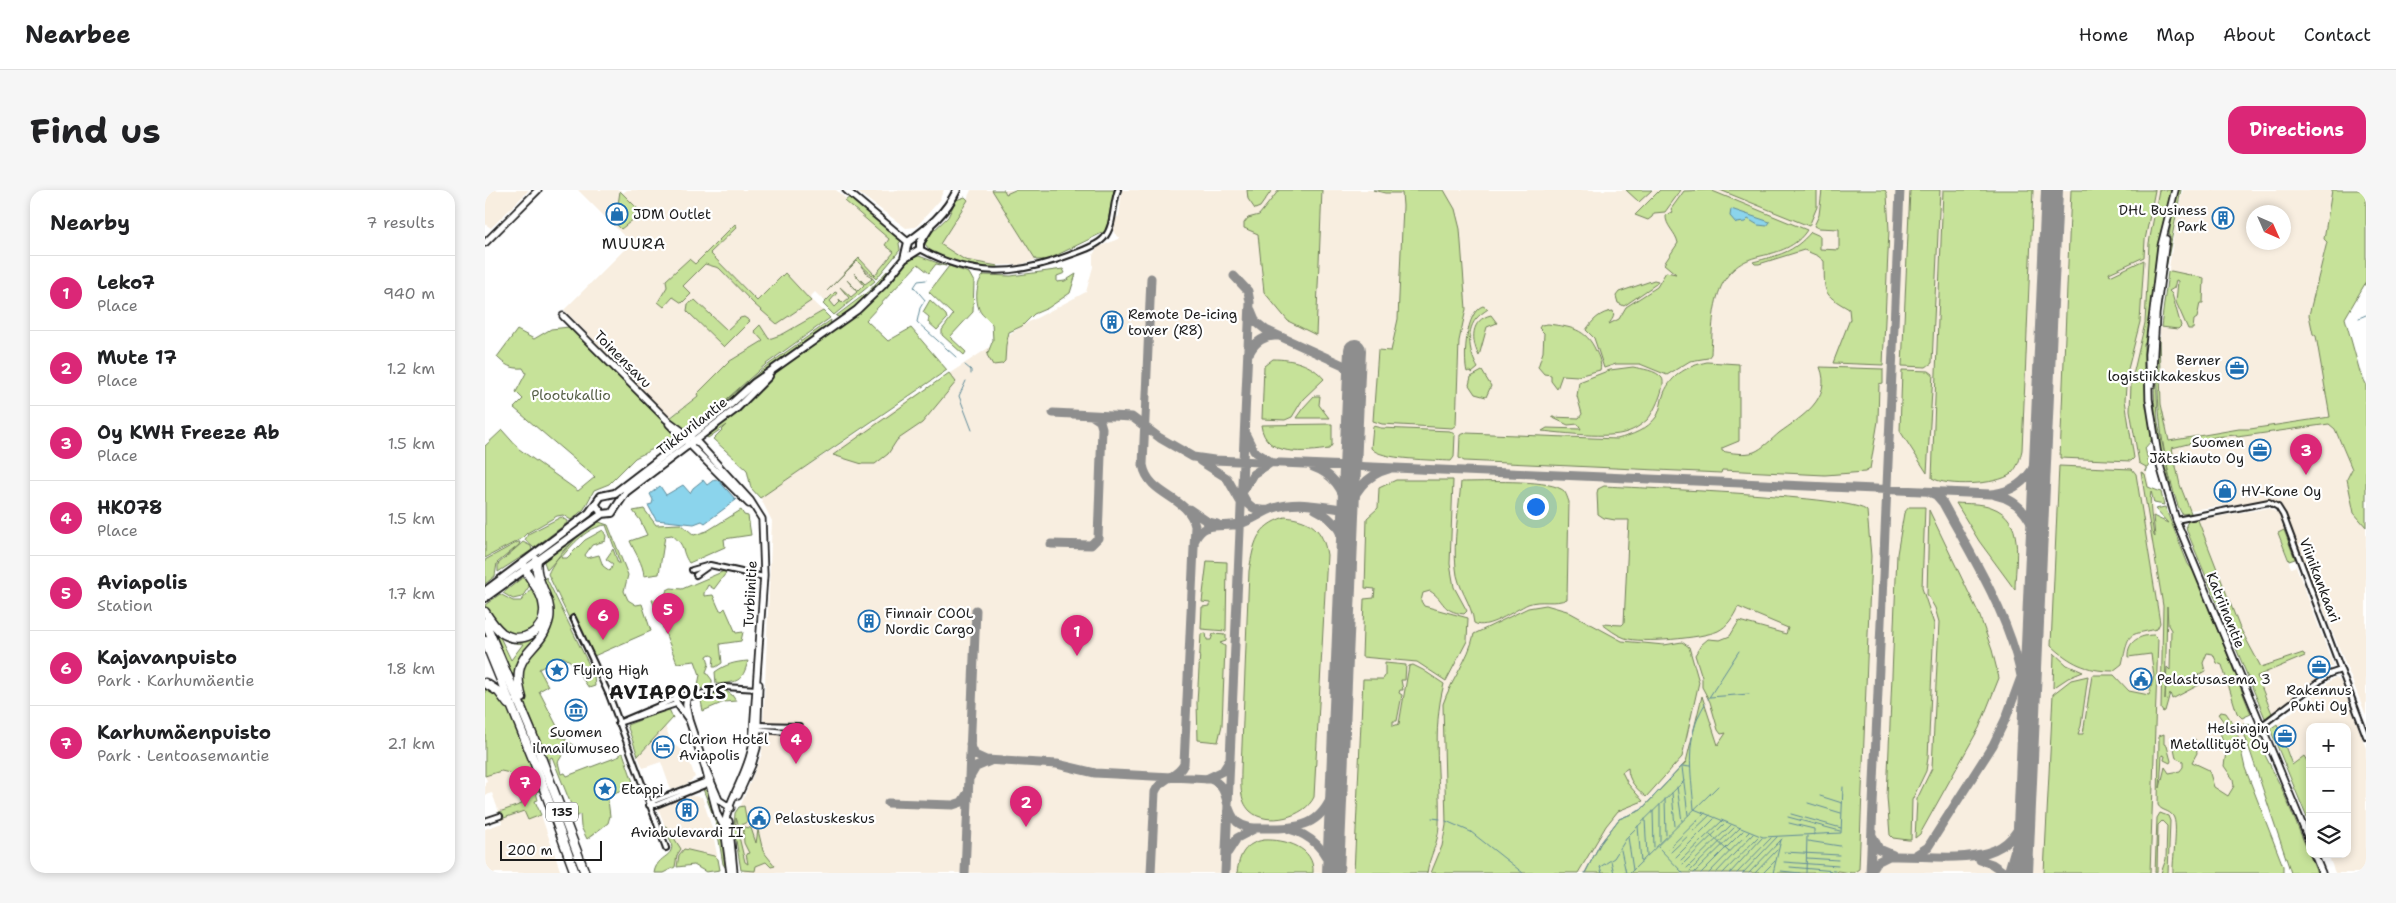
<!DOCTYPE html>
<html lang="en">
<head>
<meta charset="utf-8">
<style>
	body { margin:0; font-family:"Shantell Sans",sans-serif; background:#f6f6f6; color:#202124 }
	.controls { position:absolute; right:15px; bottom:15px; display:grid; overflow:hidden; border-radius:10px; box-shadow:0 2px 8px #0003 }
	.controls button { width:45px; height:45px; display:grid; place-items:center; padding:0; border:0; border-bottom:1px solid #e0e0e0; background:#fff; color:#202124; font:25px sans-serif }
	.compass { position:absolute; left:1761px; top:15px; width:45px; height:45px; border-radius:50%; background:#fff; box-shadow:0 2px 8px #0003; rotate:135deg }
	.scale { position:absolute; left:15px; bottom:12px; width:102px; box-sizing:border-box; padding-left:5px; border:2px solid #1c1c1c; border-top:0; font-size:14px; line-height:18px; white-space:nowrap; color:#1c1c1c; -webkit-text-stroke:4px #fff; paint-order:stroke }
	.you { position:absolute; left:1050px; top:316px; width:18px; height:18px; margin:-12px; border:4px solid #fff; border-radius:50%; background:#1a73e8; box-shadow:0 0 0 8px #1a73e833 }
	.badge { display:grid; place-items:center; width:32px; height:32px; border-radius:50%; background:#db2777; color:#fff; font-size:16px; font-weight:700 }
	.pin { position:absolute; translate:-50% -41px; filter:drop-shadow(0 1px 2px #0008) }
	.pin::after { content:''; position:absolute; top:26px; width:18px; height:15px; background:inherit; clip-path:polygon(0 0,100% 0,50% 100%) }
	.list { margin:0; padding:0; list-style:none }
	h2 { display:flex; justify-content:space-between; align-items:center; height:65px; margin:0; padding:0 20px; font-size:21px }
	h2 small { font-size:16px; font-weight:400; color:#757577 }
	.list li { display:grid; grid-template-columns:32px 1fr auto; gap:15px; align-items:center; box-sizing:border-box; height:75px; padding:0 20px; border-top:1px solid #e0e0e0 }
	.list b { display:block; font-size:19px; white-space:nowrap }
	.list p { margin:0; font-size:16px; white-space:nowrap; color:#757577 }
	.list em { font-size:16px; font-style:normal; color:#757577 }
	.icon { flex:none; width:28px; height:28px; fill:none; stroke:currentColor; stroke-width:2; stroke-linecap:round; stroke-linejoin:round }
	.map { position:relative; flex:none; width:1881px; height:683px; overflow:hidden; border-radius:15px }
	header { display:flex; align-items:center; gap:30px; box-sizing:border-box; height:70px; padding:0 25px; background:#fff; border-bottom:1px solid #e0e0e0 }
	header strong { font-size:24px }
	nav { display:flex; gap:28px; margin-inline-start:auto; font-size:18px }
	.intro { display:flex; align-items:center; justify-content:space-between; box-sizing:border-box; height:120px; padding:0 30px }
	h1 { margin:0; font-size:35px }
	.button { padding:12px 22px; border-radius:15px; background:#db2777; color:#fff; font-size:18px; font-weight:700 }
	main { display:flex; gap:30px; padding:0 30px }
	aside { flex:1; background:#fff; border-radius:15px; box-shadow:0 2px 8px #0003 }
	.map>svg:first-child { display:block }
	.built { fill:#f8eee0; fill-rule:evenodd }
	.green { fill:#c6e299; stroke:#717f5a; fill-rule:evenodd }
	.water { fill:#8bd4ec; stroke:#5f8a99 }
	.lines { fill:none; stroke-linecap:round; stroke-linejoin:round }
	.stream { stroke:#5f8a99; stroke-width:1 }
	.taxiway { stroke:#8e8e8e; stroke-width:9 }
	.runway { stroke:#8e8e8e; stroke-width:22 }
	.street-casing { stroke:#1c1c1c; stroke-width:8 }
	.secondary-casing { stroke:#1c1c1c; stroke-width:9 }
	.primary-casing { stroke:#1c1c1c; stroke-width:10 }
	.highway-casing { stroke:#1c1c1c; stroke-width:11 }
	.street { stroke:#fff; stroke-width:4 }
	.secondary { stroke:#fff; stroke-width:5.5 }
	.primary { stroke:#fff; stroke-width:6 }
	.highway { stroke:#fff; stroke-width:8 }
	.labels { text-anchor:middle; stroke-width:4.5; stroke-linejoin:round; paint-order:stroke }
	.shield { fill:#fff; stroke:#606060; stroke-width:1 }
	.shield-label { font-size:12px; font-weight:bold; fill:#1c1c1c }
	.poi-label { font-size:14px; fill:#1c1c1c; stroke:#fff; text-anchor:start }
	.street-label { font-size:14px; fill:#1c1c1c; stroke:#fff }
	.park-label { font-size:14px; fill:#586148; stroke:#fff }
	.quarter-label { font-size:16px; letter-spacing:1px; fill:#1c1c1c; stroke:#fff }
	.district-label { font-size:19px; font-weight:bold; letter-spacing:1px; fill:#1c1c1c; stroke:#fff }
</style>
</head>
<body>
<header>
<strong>Nearbee</strong>
<nav><a>Home</a><a>Map</a><a>About</a><a>Contact</a></nav>
</header>
<div class="intro"><h1>Find us</h1><a class="button">Directions</a></div>
<main>
<aside>
<h2>Nearby<small>7 results</small></h2>
<ul class="list">
<li><span class="badge">1</span><div><b>Leko7</b><p>Place</p></div><em>940 m</em></li>
<li><span class="badge">2</span><div><b>Mute 17</b><p>Place</p></div><em>1.2 km</em></li>
<li><span class="badge">3</span><div><b>Oy KWH Freeze Ab</b><p>Place</p></div><em>1.5 km</em></li>
<li><span class="badge">4</span><div><b>HK078</b><p>Place</p></div><em>1.5 km</em></li>
<li><span class="badge">5</span><div><b>Aviapolis</b><p>Station</p></div><em>1.7 km</em></li>
<li><span class="badge">6</span><div><b>Kajavanpuisto</b><p>Park · Karhumäentie</p></div><em>1.8 km</em></li>
<li><span class="badge">7</span><div><b>Karhumäenpuisto</b><p>Park · Lentoasemantie</p></div><em>2.1 km</em></li>
</ul>
</aside>
<div class="map">
<svg width="1881" height="683" viewBox="0 0 1881 683">
	<rect width="100%" height="100%" fill="#fff"/>
	<filter id="ink" filterUnits="userSpaceOnUse"><feTurbulence type="fractalNoise" baseFrequency=".02" numOctaves="2"/><feDisplacementMap in="SourceGraphic" scale="10" xChannelSelector="R" yChannelSelector="G"/><feConvolveMatrix kernelMatrix="1 2 1 2 8 2 1 2 1" color-interpolation-filters="sRGB"/></filter>
	<g filter="url(#ink)">
		<path class="built" d="M0,0H44L6,38L0,34Z
			M93,0H135L138,3L142,0H351L410,51L409,62L382,97L355,119L342,114L330,102L324,108L338,121L298,144L284,149L275,135L278,151L245,171L213,206L185,227L79,120L146,53Z
			M459,0L455,8L456,9L431,37L421,38L371,1Z
			M486,0H546L516,14L551,70L533,75H497L473,68L450,51L480,13Z
			M637,0H1680L1659,142L1657,203L1661,279L1688,417L1684,508L1689,507L1711,483L1722,463L1735,466L1758,524L1762,552L1747,570L1754,596L1743,614L1696,621L1694,683H259L250,629L277,564L287,331L275,307L540,134L601,102L608,77V65L612,58L635,48L629,43L630,29L634,26Z
			M1698,0H1847L1839,48L1842,51L1824,125L1828,144L1831,145L1850,239L1867,279L1869,323L1881,337V525L1796,314L1784,310L1705,320L1695,295L1679,235L1676,214L1675,141L1692,23ZM1768,22H1798V52H1768Z
			M1783,318L1793,323L1799,340L1793,343L1806,378L1811,376L1848,475L1787,524L1772,486L1778,482L1754,436L1713,330Z
			M1850,487L1856,492L1881,558V683H1850L1843,664H1862V537H1825V618L1792,534Z
			M180,536L187,554L201,562L210,587L202,594L186,600L176,572L158,578L153,566Z
			M30,556L37,614L14,622L7,603L0,605V592L2,591L0,585Z
			M207,606L217,607L227,638L234,676L194,674L176,683L189,661L184,645L175,636L179,633L173,618Z
			M39,621L43,629L56,625L76,683H0V639L17,633L16,629Z"/>
		<path class="green" d="M507,0H519L521,4L530,0H629L621,41L562,70H551Z
			M762,0H787L775,17L770,19L763,9Z
			M794,0H837L831,145L803,131L779,102L773,44L759,38V33L763,28L774,25Z
			M888,0H959L970,19L975,39L981,119L974,151L971,235L967,238L897,234L888,231L893,160L906,161L913,129L918,16L917,3H900Z
			M1141,0H1167L1154,12Z
			M1175,0H1196L1180,22L1169,23L1167,27L1163,30L1150,25Z
			M1225,0L1322,40C1311,57 1294,62 1276,66C1227,76 1228,124 1226,164L1223,168L1205,171L1182,185L1155,174H1131L1119,178L1109,148L1101,140C1107,131 1115,122 1128,121C1130,127 1127,129 1124,134L1134,129L1141,117L1172,97L1181,82L1191,84L1179,74L1193,53C1191,42 1180,36 1181,25L1188,22L1186,19L1199,1Z
			M1235,0H1332V17L1324,36Z
			M1337,0H1400L1402,4L1404,40L1398,175L1348,173L1365,129L1364,119C1336,103 1340,103 1339,71L1333,66L1319,60L1274,74H1270L1268,72C1294,65 1308,63 1326,42L1335,46V59L1354,60V39L1333,38L1329,36L1334,25Z
			M1425,0H1455L1447,173L1441,177L1417,176Z
			M1458,0H1548L1537,260C1535,269 1533,277 1526,284C1512,295 1462,297 1447,288Z
			M1586,0H1670L1660,50L1659,67L1624,83L1625,86L1659,70L1655,132L1642,183L1640,210L1649,268L1646,271L1575,268Z
			M1674,0H1688L1670,82L1662,152L1659,154V184L1667,246L1666,251L1660,258L1664,274L1661,282V277L1654,273L1645,220L1646,194L1660,133L1664,53Z
			M1693,0H1696L1678,94L1687,24Z
			M1847,0H1881V92L1860,128L1875,182L1881,194V337L1869,323L1862,289L1867,279L1850,239L1844,234L1752,247L1751,245L1730,247L1687,258L1695,295L1706,323L1697,324C1691,314 1688,299 1685,288C1673,240 1671,195 1674,147L1676,214L1684,251L1754,239H1765L1845,227L1831,146L1828,144L1824,125L1842,52L1839,49Z
			M135,1L154,20L147,26L149,29L136,39L130,33L141,23L133,15Z
			M366,6L417,50L414,53L415,60L391,89L372,71L342,101L374,68L390,85L409,62L400,55L404,49L360,11Z
			M480,7L483,10L455,54L480,70L513,76L511,80C488,77 454,75 440,54L446,43L463,27L471,10Z
			M250,34L252,37L225,63L272,111L300,83L326,111L292,134L269,114L234,78L220,74L198,96L206,104L197,113L188,107L179,117L173,112L182,97L181,90L204,69L210,74Z
			M434,66L461,76L451,74L444,83L433,74L381,130L403,151L426,138L462,180L275,308L266,298L262,280L228,249L242,235L223,248L220,246L301,173L387,110L425,69Z
			M376,76L390,91L349,125L338,114L350,102L352,103L345,111L350,117L355,112L354,109L358,113L364,108L355,97L366,107L372,102L362,90L373,101L379,95L369,83L380,94L387,89Z
			M464,76L484,83L489,92L488,122L465,147L481,162L479,165L457,145V140L468,125L444,102Z
			M578,79L580,83L572,86V92L580,91L591,84L585,103L563,118L549,124L537,136L524,142L521,155L520,171L517,174L508,175L502,165L508,150L507,134C502,128 496,125 494,119C490,110 491,91 499,85L526,86Z
			M402,81C399,99 371,117 356,128L351,126L384,101Z
			M1686,81L1719,88L1718,113H1715L1712,128L1709,130L1708,139H1703L1691,112L1693,91L1691,90L1689,98L1684,101L1687,104L1696,136L1693,139L1676,137L1683,82Z
			M1169,90L1173,91L1171,94L1139,116L1133,113L1131,106L1134,102Z
			M210,110L242,140L255,128L259,127L265,131L239,157L202,121L203,114Z
			M445,110L461,125L462,129L452,140L443,132L444,127L438,122Z
			M998,116L1003,119C999,122 994,125 991,129C980,142 985,165 993,178L987,183L984,181L982,182C978,167 981,121 998,116Z
			M338,121L345,128L281,174L234,216L202,240L185,228L213,206L212,204L245,171L278,151L269,141L275,135L284,149L298,144Z
			M1006,125L1012,133L1002,137L994,166C986,150 985,130 1006,125Z
			M346,130L345,135L212,238V235L280,177Z
			M1063,134C1085,137 1101,138 1111,161C1114,167 1117,174 1115,180L1093,186L1077,185L1072,199L1066,191V185L1059,184L1053,177L1058,162L1059,143L1054,138L1056,135Z
			M84,137L176,229L190,247L180,256H174L150,268L124,294L109,300L99,319L86,330L78,325L72,326L42,343L36,349L0,368V256L17,240L34,259L93,301L110,287L29,218L38,209L31,202L41,183L38,178C26,179 20,175 12,167L32,140L49,149L66,139Z
			M1670,155L1673,232L1687,302C1668,255 1668,206 1670,155Z
			M788,169C807,169 827,174 839,189L818,209L807,227L800,230L777,229L779,176Z
			M1222,172L1254,174V251L1237,258V261C1245,263 1261,265 1269,262C1277,259 1287,249 1294,243C1316,227 1348,209 1335,177L1398,179V193L1394,194L1393,231L1385,279L1380,282L1340,285L1237,280L1236,283L979,271L974,268L975,245L981,243L1132,249C1147,245 1162,240 1172,226C1176,219 1176,210 1179,203C1187,184 1203,176 1222,172Z
			M1148,177C1157,179 1171,180 1177,188C1182,195 1168,224 1162,230C1156,235 1149,240 1142,242C1123,249 1078,243 1057,241L1062,238L1096,239L1093,234L1083,235L1066,227L1094,228L1097,224L1092,206L1094,192L1125,180Z
			M1417,180L1444,181L1448,184L1442,283L1415,241Z
			M997,181L1006,196L1001,207L990,204L984,195L986,187Z
			M464,183L471,192L437,233L412,250L403,264L390,274H377L348,265Z
			M829,206H835L834,215L844,228H811L818,218Z
			M847,234V255L844,259C821,262 780,268 776,235Z
			M888,236L896,238L965,241L970,245L969,267L966,271C950,270 894,270 886,258Z
			M1574,276L1647,279L1651,284L1675,433L1672,439C1640,446 1645,441 1637,474L1628,481C1601,481 1585,473 1566,455Z
			M1656,282L1660,284L1663,297L1676,302L1679,315L1669,313L1666,301C1664,316 1667,330 1669,346L1670,347L1668,326L1683,333L1670,319L1680,317L1703,374L1710,383L1766,524L1757,528L1752,523L1737,475L1732,473L1728,464L1722,463L1718,473L1720,481L1713,485L1714,495L1687,509L1685,503L1680,521L1678,522L1676,519L1678,416ZM1682,416L1683,435L1686,440L1685,480L1682,477L1680,510Z
			M911,290H968L965,374L969,397L982,421L979,424C955,421 961,411 945,401L938,403L936,411L939,416L983,428L982,451L961,491L932,472L877,467L879,409L889,408L890,399L880,398L882,328L893,318L894,298Z
			M976,292C998,292 1059,289 1076,299C1081,301 1082,307 1084,312L1082,409C1070,415 1056,409 1043,414C1030,420 1001,441 989,433C987,413 972,398 971,378C968,353 974,318 976,292Z
			M1119,296C1152,298 1371,306 1382,321L1386,366L1374,679L1368,683L1352,681L1351,683H1100L1115,654L1134,629L1156,620L1201,572L1217,506L1233,555L1241,543L1236,544L1233,540L1225,512L1217,497V487L1210,465L1216,455L1223,449L1235,450L1245,446L1254,431L1301,444L1303,438L1253,417C1248,427 1243,436 1233,441C1218,448 1155,454 1140,448C1131,445 1124,439 1117,434L1137,435L1139,433L1144,330H1130L1119,328L1113,324L1112,303L1113,299Z
			M1471,313C1482,314 1496,313 1506,317C1541,329 1530,370 1530,400L1494,351Z
			M1424,317H1440L1437,398L1449,434L1443,568L1441,581L1427,610L1426,650H1423L1408,648L1405,645L1402,607L1412,364L1419,323Z
			M159,319L171,335L196,334L209,345L222,341L256,320L259,325L263,326L266,345L239,349L240,357L204,373C195,359 202,357 187,345L180,346L174,384L159,386C158,373 150,363 145,351L162,345L155,330L148,321Z
			M1444,320L1494,424L1507,460L1514,488L1494,538L1435,644L1430,648L1432,609L1447,578L1454,432L1450,418L1442,404Z
			M76,327L82,331V333L49,358L40,350L43,344Z
			M800,327C826,330 838,339 842,365L829,607C820,627 782,637 765,621C754,610 756,594 756,580L764,381C769,353 771,336 800,327Z
			M1705,328L1713,330L1754,436L1776,477L1818,463L1820,466L1772,486L1788,526L1780,528L1702,341L1701,335Z
			M114,332L123,335L143,385L139,401L143,410L151,415L157,414L166,441L109,466L91,428L87,429L103,468L63,384C71,365 95,341 114,332ZM121,335L135,373H133L128,359L121,369L128,374L125,381L118,376L114,365L102,368L100,365L107,355L120,351L121,346L118,340L100,350L82,368H76C87,355 102,337 121,335Z
			M1799,340L1810,369L1804,371L1793,343Z
			M95,344L62,380L58,369Z
			M33,352H35L34,355L12,373L10,386L0,394V370Z
			M38,352L46,356L47,360L13,382V374Z
			M722,371L742,372L741,441L716,439L717,417L725,416V413L717,412Z
			M244,379L229,399L223,395L219,403V406L228,405L234,419L237,421L240,418L251,443L258,442L256,451L235,454L237,473L231,477H228L229,467L225,464L222,466L224,474L221,482L227,490V495L212,500L215,485L210,471L192,473L167,410L179,407L182,400L186,398L197,399Z
			M61,387L109,485L110,496L104,498L85,471L78,467L54,479L63,496L54,501L74,540L72,544L74,548L77,547L93,558L78,564L73,572L76,584L80,583L82,586L135,566V564L138,563L149,595L117,608L123,610L125,626L123,633L102,649L96,637L95,624L91,627L67,567L65,568V573C56,553 29,498 36,478C38,471 45,464 49,458C64,436 72,415 59,390Z
			M37,388H41L45,395L37,407L28,409L18,403Z
			M47,398L58,416L54,434L39,445L22,443L5,426L0,415L15,404L28,411H36Z
			M63,414L55,445L43,458L33,500L3,429L18,445L45,447ZM14,445C21,454 29,452 38,454L26,470Z
			M1061,415L1082,421L1137,451L1179,455L1197,452L1204,457L1214,492L1197,567L1161,607C1152,599 1143,591 1143,578L1137,582L1143,594L1158,611L1133,621L1121,636L1093,683H946L957,656L961,634L958,514C966,490 984,469 989,444L1043,418Z
			M0,438L97,683H93L0,446Z
			M721,443L722,450H726L728,444L741,445V451L735,453L740,456L737,535L733,552L713,550L712,513L716,444Z
			M1669,445L1673,449L1665,683H1559L1568,504L1586,490L1603,486L1596,536L1593,544H1598L1607,485H1629L1644,501L1664,505L1669,486L1666,464L1643,467C1642,451 1655,445 1669,445Z
			M1569,463L1582,475L1598,482L1583,488L1568,498Z
			M263,471C257,493 252,492 231,494L230,482C241,474 250,472 263,471Z
			M900,473L921,475L920,490H916L918,500H915L914,503L917,505L912,531H908V536L914,534L924,476L928,475L938,480L959,494C946,542 956,587 954,635C954,652 944,667 942,683H869L878,489H898L900,486Z
			M0,495C31,508 43,574 54,601L51,602L53,610L50,611L56,625L43,630L39,621L16,629L14,622L37,614L25,583L16,581L0,586Z
			M238,499L247,505L251,511L239,512L218,521L215,506Z
			M184,519L188,528L153,566L142,535Z
			M1736,522L1741,523L1751,538L1760,578L1798,676V683H1688C1687,671 1694,635 1688,626C1684,620 1676,621 1673,615L1674,546L1679,544V554L1682,556L1686,571L1685,573L1679,570L1680,566L1677,565L1675,598L1680,577L1684,583L1695,581L1698,577V571L1691,568L1689,558L1710,549L1712,563L1707,572L1724,580L1729,597L1743,606L1749,596L1748,589L1739,576L1741,562L1734,539L1741,535L1733,524Z
			M1758,533L1772,536L1779,563L1797,599L1832,683H1806L1759,543Z
			M1792,534L1807,575L1819,566L1825,576V635L1785,539Z
			M218,599L224,602L237,636L242,680L238,674L231,633Z
			M259,616L262,632L254,636L251,628V634L260,672L263,674L261,664L264,663L259,653L258,637L266,638L271,653L273,640L278,661L290,676L286,677L281,672L271,676L270,681L256,680L249,638L250,623L254,617Z
			M1675,623L1683,626L1685,631L1683,683H1676L1681,669L1682,636L1677,631L1673,635L1672,683H1670L1672,628Z
			M176,634L182,637L196,659L192,665L190,677L178,683H169C173,659 202,672 176,634Z
			M779,650C800,649 830,657 828,683H752C754,665 760,653 779,650Z
			M199,659L229,666L233,669L235,680L221,682L209,675L192,677L194,665Z"/>
		<path class="water" d="M1246,19L1285,32L1282,36L1273,35L1263,29L1260,32L1251,33L1245,26Z
			M230,289L234,291L251,310L220,333L217,331L209,334L171,330L163,315L167,314L168,310L165,304L175,296L181,305L198,295L205,303L208,298L218,290L222,295Z"/>
		<g class="lines">
			<path class="stream" d="M441,90L433,91L429,97L440,110L435,118L432,132L471,167
				M1874,128L1881,125
				M480,175L486,180V184
				M481,191L474,206L487,240
				M1225,507L1264,504
				M1223,509L1254,461
				M1220,514C1199,547 1206,582 1209,619L1278,647L1356,643L1358,597
				M1197,577L1203,625
				M1192,597L1197,631
				M1187,603L1190,636
				M1335,606L1357,613
				M1180,609L1181,645
				M1323,613L1356,623
				M1175,615V651
				M1168,621L1169,657
				M1306,624L1356,638
				M1303,627L1355,641
				M947,628L955,629
				M1160,629L1162,665
				M961,631L986,642L1038,683
				M1304,633L1329,639V645
				M1153,636L1156,672
				M1225,644L1244,662
				M1143,647L1148,680
				M1323,651L1355,656
				M1173,657L1198,683
				M1183,659L1220,623
				M1136,660L1141,683
				M1186,662L1225,625
				M1299,662L1354,665
				M1191,667L1229,629
				M1322,668L1353,670
				M1196,670L1237,631
				M1126,671L1129,683
				M1299,672L1353,676
				M1198,674L1240,633
				M1305,677L1350,681
				M1202,678L1246,635
				M1205,681L1249,638
				M1296,681L1315,683
				M1100,683L1115,654L1134,629L1156,620L1197,576L1205,577
				M1117,683L1115,677L1129,668L1143,646L1199,591
				M1145,683L1233,596
				M1209,683L1255,638
				M1216,683L1258,641
				M1224,683L1264,642
				M1231,683L1268,644
				M1238,683L1274,646
				M1245,683L1277,648
				M1252,683L1286,648
				M1258,683L1292,647
				M1264,683L1297,649
				M1270,683L1292,660
				M1278,683L1290,671
				M1288,683L1296,650
				M1321,683L1322,646"/>
			<path class="taxiway" d="M666,88L658,275C664,307 703,305 710,336L699,574C693,588 676,587 670,602L666,683
				M766,120L771,132L781,140L858,175L866,185L869,196
				M765,162C770,152 780,145 792,146
				M568,223L647,227L675,248L708,267L729,270L1505,304C1536,302 1553,280 1556,251
				M761,245L769,261L785,271
				M715,271L742,288L755,311
				M828,277C848,284 859,300 863,321
				M1444,302L1451,305L1458,313C1484,361 1516,412 1531,465C1540,496 1542,528 1543,560
				M1510,305C1536,310 1551,333 1552,358
				M704,319L723,332L732,334
				M830,319C851,329 861,347 861,370
				M784,320C770,322 762,316 757,303L768,284L784,274
				M863,326C867,303 881,285 904,279
				M710,350C719,330 736,338 754,334C767,331 777,322 789,318C813,310 840,317 863,320
				M566,354L606,355L613,348L617,238L615,231L606,225
				M485,554L490,565L501,570L572,574L610,583L725,589C746,596 738,619 752,632C761,639 771,638 782,638C820,639 839,633 851,595
				M484,589L491,577L505,571
				M721,589L738,581L745,570
				M403,613L468,615L477,612L482,604
				M1538,625L1541,597
				M804,639C826,645 842,660 847,683
				M1388,647L1394,659L1408,665
				M743,662L752,648L769,639
				M1429,666L1443,657L1508,555L1521,528L1539,479L1548,430
				M1495,670L1507,674L1520,683
				M1387,680L1392,672L1404,666C1456,664 1528,683 1540,619
				M480,683L491,420
				M740,683L765,112L763,101L749,86
				M1385,683L1415,0
				M1523,683L1534,645"/>
			<path class="runway" d="M848,683L870,160
				M1537,683L1567,0"/>
			<g class="street-casing">
				<path id="street" d="M435,59C488,88 530,86 585,65C596,61 612,56 619,48C630,35 627,15 633,0
					M1691,330L1784,312L1793,317L1798,325L1856,480L1844,484L1776,536
					M225,375L279,387
					M207,380L225,375L211,385
					M88,428L124,505L181,658
					M1856,480L1881,546
					M202,508L239,497L273,499
					M133,533L190,509
					M133,533L191,514
					M272,535L314,536
					M272,539L309,543
					M164,615H171L225,593
					M164,615L169,611L224,590
					M0,631L15,626"/>
			</g>
			<g class="secondary-casing">
				<path id="secondary" d="M361,0L423,52
					M1690,0L1676,56L1663,164L1664,209L1674,272L1691,330L1825,653
					M0,53L53,0
					M78,126L181,229L213,253L265,310L277,329L279,385L267,557C262,585 243,609 239,637
					M1667,194L1671,124L1681,49
					M184,234L264,314
					M204,530L201,515L202,508L195,504L191,507V512L204,530L220,578L232,624L239,637L245,683
					M221,579L234,610L246,618
					M253,606L267,575L272,558L274,494
					M244,631L249,683
					M1829,664L1837,683"/>
			</g>
			<g class="primary-casing">
				<path id="primary" d="M419,69L423,52C443,38 461,23 472,0
					M111,315L117,324L127,323L141,302L251,219L284,186
					M0,401L104,323L116,306L130,303L246,214L269,193L372,120L398,95L419,69L435,59V53L445,37
					M0,408L117,324"/>
			</g>
			<g class="highway-casing">
				<path id="highway" d="M0,422C5,430 10,437 17,443C37,456 61,441 59,418C58,400 42,389 38,373
					M0,432L46,541L100,683
					M0,451L50,574L90,683
					M0,493L14,502L23,514
					M37,508C23,459 56,465 64,429C68,407 48,391 52,370"/>
			</g>
			<use href="#street" class="street"/>
			<use href="#secondary" class="secondary"/>
			<use href="#primary" class="primary"/>
			<use href="#highway" class="highway"/>
		</g>
	</g>
	<defs>
		<g id="shop-ring" transform="scale(1.125)"><circle r="9.5" fill="#fff" stroke="#1f6fb2" stroke-width="1.5"/><path d="M-5-2.5h2.3a2.7 3.5 0 0 1 5.4 0H5L5.5 6h-11ZM-1.5-2.5h3a1.5 2.3 0 0 0-3 0Z" fill="#1f6fb2"/></g>
		<g id="building-ring" transform="scale(1.125)"><circle r="9.5" fill="#fff" stroke="#1f6fb2" stroke-width="1.5"/><path d="M-4-6H4V6H1V3H-1V6H-4ZM-2.5-4.3h1.7v1.8h-1.7ZM.8-4.3h1.7v1.8H.8ZM-2.5-1h1.7V.8h-1.7ZM.8-1h1.7V.8H.8Z" fill="#1f6fb2"/></g>
		<g id="office-ring" transform="scale(1.125)"><circle r="9.5" fill="#fff" stroke="#1f6fb2" stroke-width="1.5"/><path d="M-6-3h4V-5.5h4V-3h4V5H-6ZM-1-4.5V-3h2v-1.5ZM-6 0V1H6V0Z" fill="#1f6fb2"/></g>
		<g id="sight-ring" transform="scale(1.125)"><circle r="9.5" fill="#fff" stroke="#1f6fb2" stroke-width="1.5"/><path d="M0-6L1.8-2.2L6-1.7L2.9 1.2L3.7 5.4L0 3.3L-3.7 5.4L-2.9 1.2L-6-1.7L-1.8-2.2Z" fill="#1f6fb2"/></g>
		<g id="civic-ring" transform="scale(1.125)"><circle r="9.5" fill="#fff" stroke="#1f6fb2" stroke-width="1.5"/><path d="M-.6-6.5H3V-4.5H.6V-3L4-1V1h2V6H-6V1h2V-1L-.6-3ZM-1.2 2.5V6h2.4V2.5Z" fill="#1f6fb2"/></g>
		<g id="museum-ring" transform="scale(1.125)"><circle r="9.5" fill="#fff" stroke="#1f6fb2" stroke-width="1.5"/><path d="M0-6L6-3V-2H-6V-3ZM-5-1h2V3h-2ZM-1-1h2V3h-2ZM3-1h2V3H3ZM-6 4H6V6H-6Z" fill="#1f6fb2"/></g>
		<g id="hotel-ring" transform="scale(1.125)"><circle r="9.5" fill="#fff" stroke="#1f6fb2" stroke-width="1.5"/><path d="M-6-4.5h1.5V1H6V5H4.5V3h-9V5H-6ZM-4 0a1.8 1.8 0 1 1 3.6 0ZM.5 0V-2.5h3Q6-2.5 6 0Z" fill="#1f6fb2"/></g>
	</defs>
	<g fill-rule="evenodd">
		<use href="#shop-ring" x="132" y="24"/>
		<use href="#building-ring" x="1738" y="28"/>
		<use href="#building-ring" x="627" y="132"/>
		<use href="#office-ring" x="1752" y="178"/>
		<use href="#office-ring" x="1775" y="260"/>
		<use href="#shop-ring" x="1740" y="301"/>
		<use href="#building-ring" x="384" y="431"/>
		<use href="#office-ring" x="1834" y="477"/>
		<use href="#sight-ring" x="72" y="480"/>
		<use href="#civic-ring" x="1656" y="489"/>
		<use href="#museum-ring" x="91" y="520"/>
		<use href="#office-ring" x="1800" y="546"/>
		<use href="#hotel-ring" x="178" y="557"/>
		<use href="#sight-ring" x="120" y="599"/>
		<use href="#building-ring" x="202" y="620"/>
		<use href="#civic-ring" x="274" y="628"/>
	</g>
	<g class="labels">
		<rect class="shield" x="61" y="612.5" width="32" height="19" rx="4"/>
		<g class="shield-label">
			<text x="77" y="626">135</text>
		</g>
		<g class="poi-label">
			<text x="1722" y="25" text-anchor="end">DHL Business<tspan x="1722" dy="16">Park</tspan></text>
			<text x="148" y="29">JDM Outlet</text>
			<text x="643" y="129">Remote De-icing<tspan x="643" dy="16">tower (R8)</tspan></text>
			<text x="1736" y="175" text-anchor="end">Berner<tspan x="1736" dy="16">logistiikkakeskus</tspan></text>
			<text x="1759" y="257" text-anchor="end">Suomen<tspan x="1759" dy="16">Jätskiauto Oy</tspan></text>
			<text x="1756" y="306">HV-Kone Oy</text>
			<text x="400" y="428">Finnair COOL<tspan x="400" dy="16">Nordic Cargo</tspan></text>
			<text x="88" y="485">Flying High</text>
			<text x="1672" y="494">Pelastusasema 3</text>
			<text x="1834" y="505" text-anchor="middle">Rakennus<tspan x="1834" dy="16">Puhti Oy</tspan></text>
			<text x="1784" y="543" text-anchor="end">Helsingin<tspan x="1784" dy="16">Metallityöt Oy</tspan></text>
			<text x="91" y="547" text-anchor="middle">Suomen<tspan x="91" dy="16">ilmailumuseo</tspan></text>
			<text x="194" y="554">Clarion Hotel<tspan x="194" dy="16">Aviapolis</tspan></text>
			<text x="136" y="604">Etappi</text>
			<text x="290" y="633">Pelastuskeskus</text>
			<text x="202" y="647" text-anchor="middle">Aviabulevardi II</text>
		</g>
		<g class="street-label">
			<text transform="translate(138 169) rotate(45)" y="5">Toinensavu</text>
			<text transform="translate(207 236) rotate(-38)" y="5">Tikkurilantie</text>
			<text transform="translate(1835 390) rotate(69)" y="5">Viinikankaari</text>
			<text transform="translate(265 404) rotate(-87)" y="5">Turbiinitie</text>
			<text transform="translate(1741 420) rotate(68)" y="5">Katriinantie</text>
		</g>
		<g class="park-label">
			<text x="86" y="210">Plootukallio</text>
		</g>
		<g class="quarter-label">
			<text x="149" y="59">MUURA</text>
		</g>
		<g class="district-label">
			<text x="183" y="509">AVIAPOLIS</text>
		</g>
	</g>
</svg>
<div class="controls">
<button>+</button>
<button>−</button>
<button><svg class="icon" aria-label="layers" viewBox="0 0 24 24"><path d="M12 4l9 5-9 5-9-5zM3 14l9 5 9-5"/></svg></button>
</div>
<svg class="compass" viewBox="-18 -18 36 36"><path d="M0-13l5 13h-10z" fill="#e53935"/><path d="M0 13l5-13h-10z" fill="#757577"/></svg>
<div class="scale">200 m</div>
<div class="you"></div>
<div class="pin badge" style="left:592px;top:466px">1</div>
<div class="pin badge" style="left:541px;top:637px">2</div>
<div class="pin badge" style="left:1821px;top:285px">3</div>
<div class="pin badge" style="left:311px;top:574px">4</div>
<div class="pin badge" style="left:183px;top:444px">5</div>
<div class="pin badge" style="left:118px;top:450px">6</div>
<div class="pin badge" style="left:40px;top:617px">7</div>
</div>
</main>
</body>
</html>
